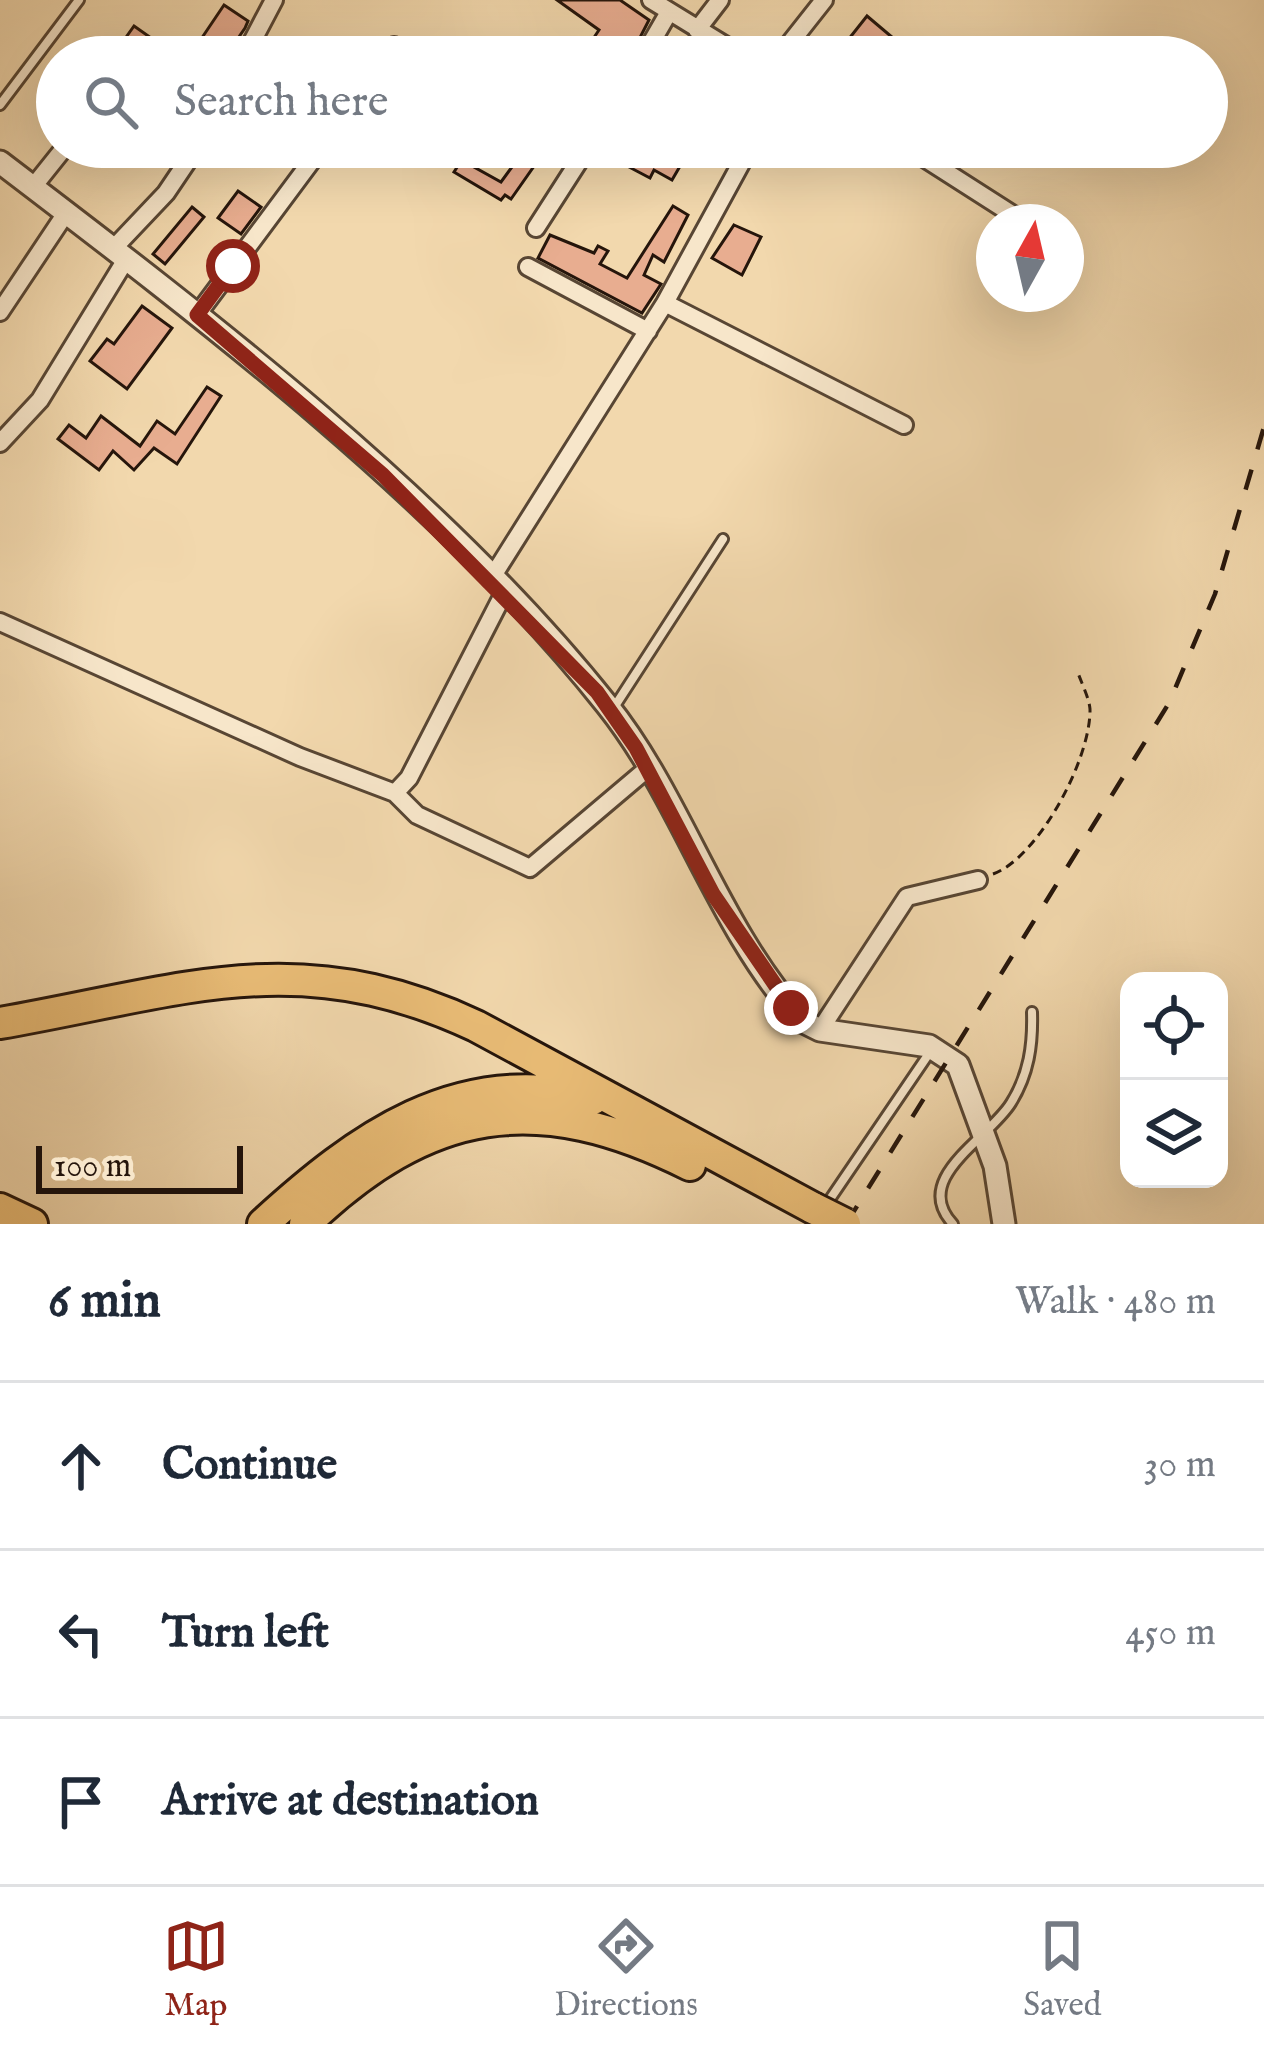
<!DOCTYPE html>
<html lang="en">
<head>
<meta charset="utf-8">
<style>
	body { margin:0; font-family:"IM FELL English",serif; background:#f6f6f7; color:#1f2937 }
	.controls { position:absolute; right:36px; bottom:36px; display:grid; overflow:hidden; border-radius:24px; box-shadow:0 12px 48px #0002 }
	.controls button { width:108px; height:108px; display:grid; place-items:center; padding:0; border:0; border-bottom:3px solid #e0e1e3; background:#fff; color:#1f2937; font:60px sans-serif }
	.compass { position:absolute; left:976px; top:204px; width:108px; height:108px; border-radius:50%; background:#fff; box-shadow:0 12px 48px #0002; rotate:8deg }
	.scale { position:absolute; left:36px; bottom:30px; width:207px; box-sizing:border-box; padding-left:12px; border:6px solid #25150b; border-top:0; font-size:33px; line-height:42px; white-space:nowrap; color:#25150b; -webkit-text-stroke:9px #f7e6ca; paint-order:stroke }
	.stop { position:absolute; width:36px; height:36px; margin:-27px; border:9px solid #8f2418; border-radius:50%; background:#fff }
	.stop.end { background:#8f2418; border-color:#fff; box-shadow:0 3px 12px #0008 }
	.list { margin:0; padding:0; list-style:none }
	h2 { display:flex; justify-content:space-between; align-items:center; height:156px; margin:0; padding:0 48px; font-size:51px }
	h2 small { font-size:39px; font-weight:400; color:#747a83 }
	.list li { display:grid; grid-template-columns:78px 1fr auto; gap:36px; align-items:center; box-sizing:border-box; height:168px; padding:0 48px; border-top:3px solid #e0e1e3 }
	.list b { display:block; font-size:45px; white-space:nowrap }
	.list em { font-size:39px; font-style:normal; color:#747a83 }
	.icon { flex:none; width:66px; height:66px; fill:none; stroke:currentColor; stroke-width:2; stroke-linecap:round; stroke-linejoin:round }
	.map { position:relative; flex:none; width:1264px; height:1224px; overflow:hidden }
	.search { position:absolute; background:#fff; box-shadow:0 12px 48px #0002; left:36px; right:36px; top:36px; height:132px; display:flex; align-items:center; gap:30px; box-sizing:border-box; padding:0 42px; border-radius:66px; color:#747a83; font-size:45px }
	.sheet { height:660px; background:#fff }
	nav { display:flex; justify-content:space-around; align-items:center; box-sizing:border-box; height:168px; border-top:3px solid #e0e1e3; background:#fff; font-size:33px; color:#747a83 }
	nav a { display:grid; justify-items:center; gap:6px }
	nav .on { color:#8f2418 }
	.map>svg:first-child { display:block }
	.building { fill:#e8ad90; stroke:#25150b; stroke-width:3 }
	.lines { fill:none; stroke-linecap:round; stroke-linejoin:round }
	.service-casing { stroke:#584634; stroke-width:14 }
	.minor-casing { stroke:#584634; stroke-width:22 }
	.tertiary-casing { stroke:#584634; stroke-width:27 }
	.motorway-casing { stroke:#25150b; stroke-width:36 }
	.path { stroke:#25150b; stroke-width:3; stroke-dasharray:9 6; stroke-linecap:butt }
	.service { stroke:#f7e6ca; stroke-width:8 }
	.minor { stroke:#f7e6ca; stroke-width:16 }
	.tertiary { stroke:#f7e6ca; stroke-width:21 }
	.motorway { stroke:#e9bc76; stroke-width:30 }
	.rail { stroke:#25150b; stroke-width:4.5; stroke-dasharray:21 21; stroke-linecap:butt }
	.motorway-bridge-casing { stroke:#25150b; stroke-width:36; stroke-linecap:butt }
	.motorway-bridge { stroke:#e9bc76; stroke-width:30 }
	.route { stroke:#8f2418; stroke-width:15 }
</style>
</head>
<body>
<div class="map">
<svg width="1264" height="1224" viewBox="0 0 1264 1224">
	<rect width="100%" height="100%" fill="#f2d8ad"/>
	<filter id="stains"><feTurbulence type="fractalNoise" baseFrequency=".00167" numOctaves="4"/><feColorMatrix values="0 0 0 0 .2 0 0 0 0 .09 0 0 0 0 .02 0 0 0 .5 -.17"/></filter>
	<radialGradient id="worn" r=".72"><stop offset=".6" stop-color="#630" stop-opacity="0"/><stop offset="1" stop-color="#630" stop-opacity=".3"/></radialGradient>
	<path class="building" d="M557,0H620L649,20L630,57H581L599,30Z
		M224,5L248,21L245,28L225,57H189Z
		M867,16L899,43L889,57H848L840,50Z
		M134,26L164,47L157,57H112Z
		M640,147L683,161L672,180L654,170L650,178L629,167Z
		M525,149L539,159L511,199L505,195L501,200L454,172L465,155L477,163L474,167L501,182Z
		M238,191L261,207L241,234L218,218Z
		M673,206L688,215L664,262L653,255L644,275L661,284L642,313L538,258L550,235L594,253L598,246L608,251L600,264L627,278Z
		M192,207L204,217L165,264L153,254Z
		M734,225L761,237L742,275L712,258Z
		M142,306L172,328L127,389L90,361L107,339L114,344Z
		M207,387L221,396L177,464L154,448L134,470L113,451L99,470L58,439L69,425L86,438L101,416L140,446L157,421L175,434Z"/>
	<g class="lines">
		<g class="service-casing">
			<path id="service" d="M0,105L79,0
				M613,709L723,539
				M824,1208L930,1052
				M953,1224C910,1178 989,1139 1011,1103C1029,1074 1033,1045 1032,1012"/>
		</g>
		<g class="minor-casing">
			<path id="minor" d="M651,0L744,57
				M697,30L720,0
				M244,57L274,0
				M386,57L394,46
				M643,57L669,12
				M779,57L824,0
				M907,147L1018,218
				M33,187L65,147
				M536,228L588,147
				M112,250L166,193L197,147
				M528,267L648,331
				M665,303L904,425
				M0,312L66,213
				M197,315L322,147
				M0,443L40,400L125,261
				M491,579L665,303L750,147
				M0,622L300,757L395,793L409,778L504,593
				M395,793L417,815L530,868L647,769
				M820,1030L907,897L978,880"/>
		</g>
		<g class="tertiary-casing">
			<path id="tertiary" d="M0,162C206,319 446,502 607,705C683,800 716,925 802,1021L820,1030L929,1046L958,1065L995,1166L1004,1224"/>
		</g>
		<g class="motorway-casing">
			<path id="motorway" d="M0,1023C180,992 297,942 476,1026L813,1208
				M0,1209L32,1224
				M263,1224C357,1138 458,1064 593,1099
				M305,1224C428,1106 536,1088 690,1165"/>
		</g>
		<path class="path" d="M993,874C1038,858 1091,759 1090,709C1089,698 1082,684 1078,673"/>
		<use href="#service" class="service"/>
		<use href="#minor" class="minor"/>
		<use href="#tertiary" class="tertiary"/>
		<use href="#motorway" class="motorway"/>
		<path class="rail" d="M846,1224L1169,703L1215,594L1264,427"/>
		<g class="motorway-bridge-casing">
			<path id="motorway-bridge" d="M813,1208L845,1224"/>
		</g>
		<use href="#motorway-bridge" class="motorway-bridge"/>
	</g>
	<g class="lines">
		<path class="route" d="M233,266L197,315L383,475L597,692L636,748L713,894L791,1008"/>
	</g>
	<rect width="100%" height="100%" filter="url(#stains)"/>
	<rect width="100%" height="100%" fill="url(#worn)"/>
</svg>
<div class="controls">
<button><svg class="icon" aria-label="locate" viewBox="0 0 24 24"><circle cx="12" cy="12" r="6"/><path d="M12 2v4M12 18v4M2 12h4M18 12h4"/></svg></button>
<button><svg class="icon" aria-label="layers" viewBox="0 0 24 24"><path d="M12 4l9 5-9 5-9-5zM3 14l9 5 9-5"/></svg></button>
</div>
<svg class="compass" viewBox="-18 -18 36 36"><path d="M0-13l5 13h-10z" fill="#e53935"/><path d="M0 13l5-13h-10z" fill="#747a83"/></svg>
<div class="scale">100 m</div>
<div class="stop" style="left:233px;top:266px"></div>
<div class="stop end" style="left:791px;top:1008px"></div>
<div class="search"><svg class="icon" aria-label="search" viewBox="0 0 24 24"><circle cx="10" cy="10" r="6"/><path d="M15 15l6 6"/></svg>Search here</div>
</div>
<section class="sheet">
<h2>6 min<small>Walk · 480 m</small></h2>
<ul class="list">
<li><svg class="icon" aria-label="ahead" viewBox="0 0 24 24"><path d="M12 20V5M6 11l6-6 6 6"/></svg><div><b>Continue</b></div><em>30 m</em></li>
<li><svg class="icon" aria-label="left" viewBox="0 0 24 24"><path d="M17 20v-9H6M10 6l-5 5 5 5"/></svg><div><b>Turn left</b></div><em>450 m</em></li>
<li><svg class="icon" aria-label="arrive" viewBox="0 0 24 24"><path d="M6 21V4h12l-3 4 3 4H6"/></svg><div><b>Arrive at destination</b></div></li>
</ul>
</section>
<nav>
<a class="on"><svg class="icon" aria-label="map" viewBox="0 0 24 24"><path d="M3 6l6-2 6 2 6-2v14l-6 2-6-2-6 2zM9 4v14M15 6v14"/></svg>Map</a>
<a><svg class="icon" aria-label="directions" viewBox="0 0 24 24"><path d="M12 3l9 9-9 9-9-9zM9 14v-3h6M13 9l2 2-2 2"/></svg>Directions</a>
<a><svg class="icon" aria-label="saved" viewBox="0 0 24 24"><path d="M7 4h10v16l-5-4-5 4z"/></svg>Saved</a>
</nav>
</body>
</html>
